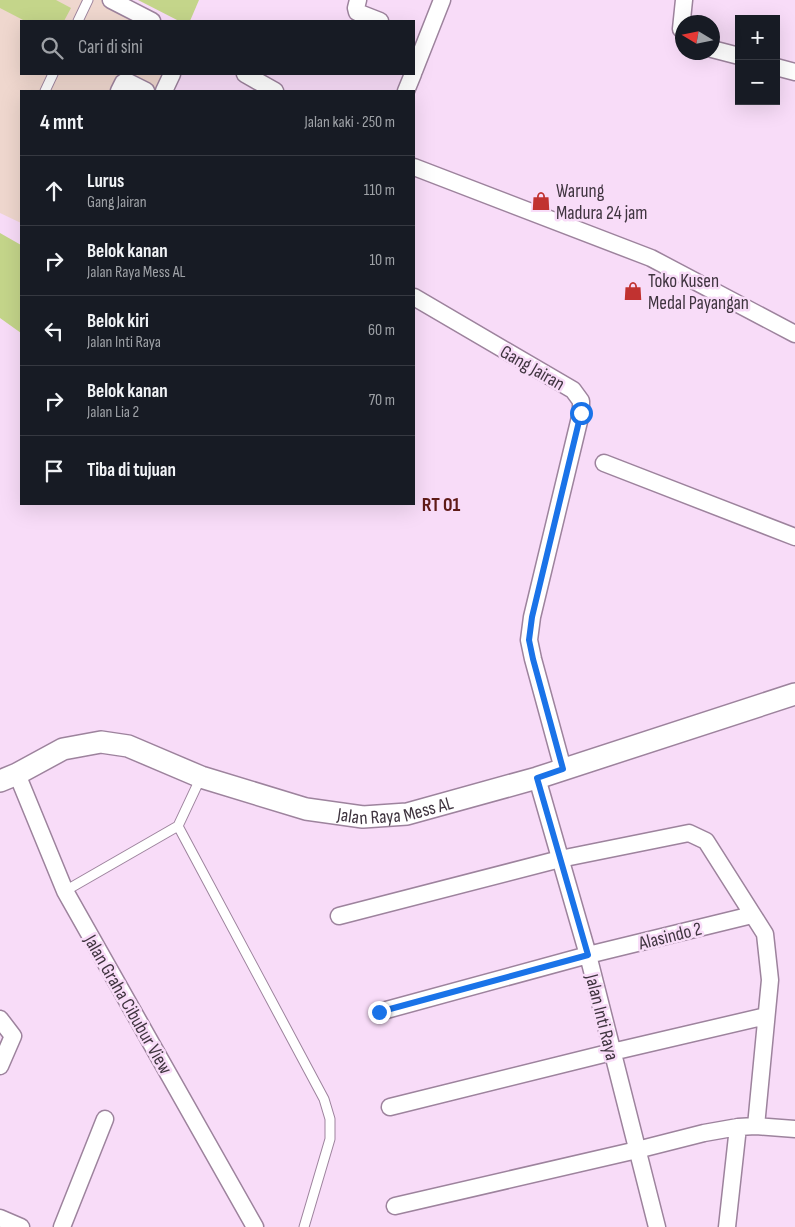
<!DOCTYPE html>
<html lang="id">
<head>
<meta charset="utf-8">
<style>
	body { margin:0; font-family:"Sofia Sans Condensed",sans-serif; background:#20242c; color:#f1f3f6 }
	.controls { position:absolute; right:15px; top:15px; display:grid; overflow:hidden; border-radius:0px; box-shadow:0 5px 20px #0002 }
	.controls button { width:45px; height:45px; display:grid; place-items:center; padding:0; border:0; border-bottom:1px solid #363941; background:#171b24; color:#f1f3f6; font:25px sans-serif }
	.compass { position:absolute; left:675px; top:15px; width:45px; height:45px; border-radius:50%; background:#171b24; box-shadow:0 5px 20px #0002; rotate:280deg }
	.stop { position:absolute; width:15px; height:15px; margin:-11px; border:4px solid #1a73e8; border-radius:50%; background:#fff }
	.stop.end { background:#1a73e8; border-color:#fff; box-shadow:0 1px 5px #0008 }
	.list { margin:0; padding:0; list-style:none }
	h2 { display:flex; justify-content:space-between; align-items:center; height:65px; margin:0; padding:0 20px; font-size:21px }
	h2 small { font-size:16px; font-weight:400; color:#9ea1a6 }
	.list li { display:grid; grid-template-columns:32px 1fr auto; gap:15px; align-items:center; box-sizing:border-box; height:70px; padding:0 20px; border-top:1px solid #363941 }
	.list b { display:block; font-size:19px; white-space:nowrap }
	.list p { margin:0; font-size:16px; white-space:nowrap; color:#9ea1a6 }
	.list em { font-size:16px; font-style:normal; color:#9ea1a6 }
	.icon { flex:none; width:28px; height:28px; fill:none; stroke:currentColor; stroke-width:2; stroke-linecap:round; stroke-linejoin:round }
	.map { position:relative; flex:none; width:795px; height:1227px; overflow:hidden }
	.search { position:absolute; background:#171b24; box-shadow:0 5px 20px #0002; left:20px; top:20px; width:395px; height:55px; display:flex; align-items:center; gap:12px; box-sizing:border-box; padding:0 18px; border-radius:0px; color:#9ea1a6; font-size:19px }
	.panel { position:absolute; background:#171b24; box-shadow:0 5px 20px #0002; left:20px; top:90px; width:395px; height:415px; border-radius:0px }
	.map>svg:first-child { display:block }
	.education { fill:#efd7ce }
	.green { fill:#c4d58a }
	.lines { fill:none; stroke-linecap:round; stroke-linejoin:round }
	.service-casing { stroke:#9d839d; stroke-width:11 }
	.minor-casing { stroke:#9d839d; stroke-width:19 }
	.tertiary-casing { stroke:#9d839d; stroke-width:24 }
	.service { stroke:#fff; stroke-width:9 }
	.minor { stroke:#fff; stroke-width:16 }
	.tertiary { stroke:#fff; stroke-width:21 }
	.route { stroke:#1a73e8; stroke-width:6 }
	.labels { text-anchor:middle; stroke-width:5; stroke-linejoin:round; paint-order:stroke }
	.poi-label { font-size:19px; fill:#3f343f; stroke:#f8dcf8; text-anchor:start }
	.street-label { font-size:19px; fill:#3f343f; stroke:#f8dcf8 }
	.neighbourhood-label { font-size:20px; font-weight:bold; fill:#5f1b18; stroke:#f8dcf8 }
</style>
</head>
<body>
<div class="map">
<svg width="795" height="1227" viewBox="0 0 795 1227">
	<rect width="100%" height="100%" fill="#f8dcf8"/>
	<path class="education" d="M0,0H102L140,21H21V74H165L158,91L124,76L116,91H21V223L0,213Z"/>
	<path class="green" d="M0,0H56L71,8L64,21H25L0,8Z
		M138,0H199L190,21H179Z
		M0,233L21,245V333L0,318Z"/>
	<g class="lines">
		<g class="service-casing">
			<path id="service" d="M78,21L88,0
				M45,91L53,74
				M178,826L324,1099L330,1119V1139L304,1227
				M65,891L178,826L201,777"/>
		</g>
		<g class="minor-casing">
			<path id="minor" d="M111,0L152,21
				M358,0L356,8L357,12L380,21
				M682,30L681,29L684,0
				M712,49L739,56
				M776,67L795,72
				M414,71L442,0
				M245,74L275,91
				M119,91L123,83L126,81L146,91
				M164,91L172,74
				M406,91L413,74
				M414,167L651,258L795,334
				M414,297L573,390L581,401V413L532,617L529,640L533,659L563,769
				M604,463L795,537
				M17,774L65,891L255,1227
				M537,778L588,955L657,1227
				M339,916L560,859L689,833L706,841L765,934L770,980L756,1126
				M379,1012L588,955L752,915
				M0,1019L13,1036L0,1066
				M390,1107L612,1052L766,1016
				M395,1206L637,1150L704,1133L738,1127L756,1126L795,1129
				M0,1218L21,1227
				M62,1227L105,1119
				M727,1227L738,1127"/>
		</g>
		<g class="tertiary-casing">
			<g id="tertiary">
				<path id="s1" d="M0,781L17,774L63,749L101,742L128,746L201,777L306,809L363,817L407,814L537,778L795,694"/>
			</g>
		</g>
		<use href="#service" class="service"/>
		<use href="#minor" class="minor"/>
		<use href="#tertiary" class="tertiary"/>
	</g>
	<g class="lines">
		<path class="route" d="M379,1012L588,955L537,778L563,769L533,659L529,640L532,617L581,413"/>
	</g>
	<defs>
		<g id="shop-bare" transform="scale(1.5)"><path d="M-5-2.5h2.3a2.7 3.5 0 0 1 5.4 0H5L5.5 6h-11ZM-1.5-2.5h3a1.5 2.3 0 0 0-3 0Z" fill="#c13230" stroke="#f8dcf8" stroke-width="2.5" paint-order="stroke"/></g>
	</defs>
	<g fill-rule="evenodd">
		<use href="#shop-bare" x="541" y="201"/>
		<use href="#shop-bare" x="633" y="291"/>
	</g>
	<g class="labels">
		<g class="poi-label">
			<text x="556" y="197">Warung<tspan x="556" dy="22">Madura 24 jam</tspan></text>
			<text x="648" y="287">Toko Kusen<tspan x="648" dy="22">Medal Payangan</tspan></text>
		</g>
		<g class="street-label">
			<text transform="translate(533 367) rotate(30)" y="7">Gang Jairan</text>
			<text dy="7" stroke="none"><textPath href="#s1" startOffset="416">Jalan Raya Mess AL</textPath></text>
			<text transform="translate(670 935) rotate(-14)" y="7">Alasindo 2</text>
			<text transform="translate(129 1004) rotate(60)" y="7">Jalan Graha Cibubur View</text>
			<text transform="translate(603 1017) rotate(76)" y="7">Jalan Inti Raya</text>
		</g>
		<g class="neighbourhood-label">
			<text x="441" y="511">RT 01</text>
		</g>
	</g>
</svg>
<div class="controls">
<button>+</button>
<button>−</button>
</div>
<svg class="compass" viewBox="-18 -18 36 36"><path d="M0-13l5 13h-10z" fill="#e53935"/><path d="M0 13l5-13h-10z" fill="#9ea1a6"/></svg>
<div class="stop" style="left:581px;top:413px"></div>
<div class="stop end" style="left:379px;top:1012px"></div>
<div class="search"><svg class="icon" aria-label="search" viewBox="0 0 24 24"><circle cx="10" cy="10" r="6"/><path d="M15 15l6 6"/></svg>Cari di sini</div>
<section class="panel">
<h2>4 mnt<small>Jalan kaki · 250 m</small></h2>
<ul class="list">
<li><svg class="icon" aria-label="ahead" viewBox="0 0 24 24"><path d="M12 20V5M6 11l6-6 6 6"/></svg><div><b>Lurus</b><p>Gang Jairan</p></div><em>110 m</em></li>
<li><svg class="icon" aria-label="right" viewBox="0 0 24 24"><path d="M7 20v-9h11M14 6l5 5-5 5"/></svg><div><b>Belok kanan</b><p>Jalan Raya Mess AL</p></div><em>10 m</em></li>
<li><svg class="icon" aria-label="left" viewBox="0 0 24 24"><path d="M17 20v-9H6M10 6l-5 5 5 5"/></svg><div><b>Belok kiri</b><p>Jalan Inti Raya</p></div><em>60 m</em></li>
<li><svg class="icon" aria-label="right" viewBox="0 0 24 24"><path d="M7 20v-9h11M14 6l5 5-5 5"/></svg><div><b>Belok kanan</b><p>Jalan Lia 2</p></div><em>70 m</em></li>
<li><svg class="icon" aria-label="arrive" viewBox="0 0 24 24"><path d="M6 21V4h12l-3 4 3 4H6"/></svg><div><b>Tiba di tujuan</b></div></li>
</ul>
</section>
</div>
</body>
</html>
